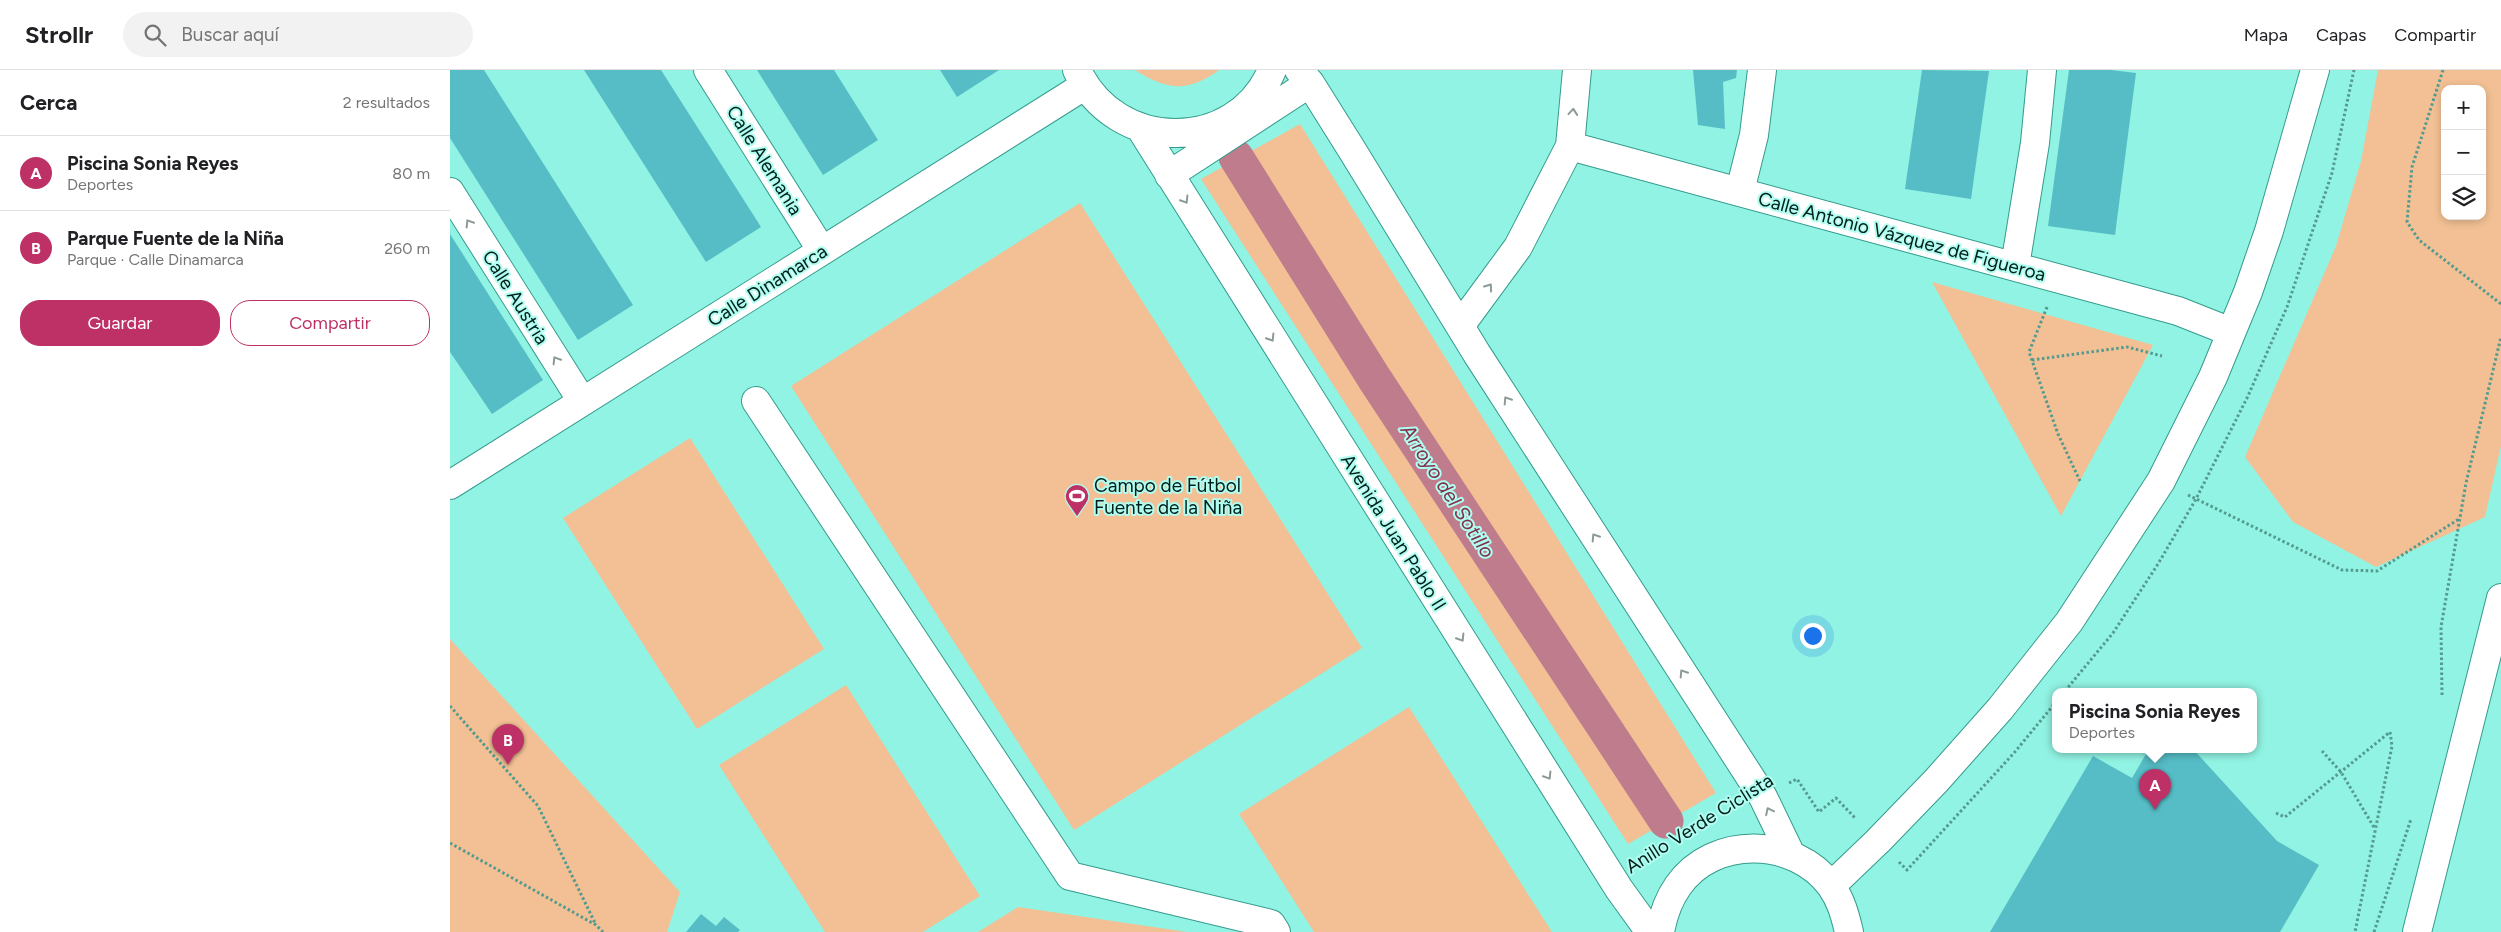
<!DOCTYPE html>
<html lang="es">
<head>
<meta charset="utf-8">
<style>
	body { margin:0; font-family:Figtree,sans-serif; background:#f2f2f2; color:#202124 }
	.controls { position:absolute; right:15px; top:15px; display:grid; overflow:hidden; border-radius:10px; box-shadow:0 2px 8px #0003 }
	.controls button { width:45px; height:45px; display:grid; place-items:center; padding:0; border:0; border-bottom:1px solid #e0e0e0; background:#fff; color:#202124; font:25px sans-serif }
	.you { position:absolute; left:1362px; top:565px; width:18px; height:18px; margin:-12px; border:4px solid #fff; border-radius:50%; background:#1a73e8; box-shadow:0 0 0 8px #1a73e833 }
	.badge { display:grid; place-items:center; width:32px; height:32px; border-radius:50%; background:#bd3166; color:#fff; font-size:16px; font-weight:700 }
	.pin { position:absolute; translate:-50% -41px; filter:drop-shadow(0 1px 2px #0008) }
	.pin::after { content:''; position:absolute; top:26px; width:18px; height:15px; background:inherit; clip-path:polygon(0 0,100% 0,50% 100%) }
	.popup { position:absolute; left:1602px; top:618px; width:205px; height:65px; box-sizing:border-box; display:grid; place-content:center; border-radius:10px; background:#fff; filter:drop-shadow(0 1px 4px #0005); font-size:16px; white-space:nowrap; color:#757577 }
	.popup b { font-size:19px; color:#202124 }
	.popup::after { content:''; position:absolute; left:50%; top:100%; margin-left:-10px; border:10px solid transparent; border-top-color:#fff }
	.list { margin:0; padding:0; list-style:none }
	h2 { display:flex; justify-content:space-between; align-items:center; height:65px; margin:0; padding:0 20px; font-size:21px }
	h2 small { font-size:16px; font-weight:400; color:#757577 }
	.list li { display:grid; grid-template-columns:32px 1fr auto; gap:15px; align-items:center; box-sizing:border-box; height:75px; padding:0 20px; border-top:1px solid #e0e0e0 }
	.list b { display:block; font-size:19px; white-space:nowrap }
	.list p { margin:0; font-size:16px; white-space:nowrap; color:#757577 }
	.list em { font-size:16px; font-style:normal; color:#757577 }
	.actions { display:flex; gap:10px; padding:15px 20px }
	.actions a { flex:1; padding:11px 0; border:1px solid #bd3166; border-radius:20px; text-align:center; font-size:18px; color:#bd3166 }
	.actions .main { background:#bd3166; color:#fff }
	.icon { flex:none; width:28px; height:28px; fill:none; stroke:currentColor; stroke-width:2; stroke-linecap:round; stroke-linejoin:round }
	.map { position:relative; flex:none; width:2051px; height:862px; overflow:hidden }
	header { display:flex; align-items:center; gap:30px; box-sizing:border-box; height:70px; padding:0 25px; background:#fff; border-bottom:1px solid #e0e0e0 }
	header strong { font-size:24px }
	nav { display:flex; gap:28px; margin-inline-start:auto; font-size:18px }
	.search { width:350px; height:45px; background:#f2f2f2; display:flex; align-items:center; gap:12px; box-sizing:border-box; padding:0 18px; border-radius:28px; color:#757577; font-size:19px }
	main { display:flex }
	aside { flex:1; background:#fff }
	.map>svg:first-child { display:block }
	.green { fill:#f2c094; fill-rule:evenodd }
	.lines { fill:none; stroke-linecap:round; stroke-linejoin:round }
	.canal { stroke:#be7c8d; stroke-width:35 }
	.building { fill:#56bdc6 }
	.minor-casing { stroke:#349b8d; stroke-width:30 }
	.path { stroke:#549a8f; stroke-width:3; stroke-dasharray:2.5 2.5; stroke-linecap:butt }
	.minor { stroke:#fff; stroke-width:28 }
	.oneway { stroke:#8c9a98 }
	.labels { text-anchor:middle; stroke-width:4; stroke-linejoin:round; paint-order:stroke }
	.street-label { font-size:19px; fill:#001f1b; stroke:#b1fdf0 }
	.poi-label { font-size:19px; fill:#001f1b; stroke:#b1fdf0; text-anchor:start }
	.water-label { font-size:20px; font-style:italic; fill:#81304a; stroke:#b1fdf0 }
</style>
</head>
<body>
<header>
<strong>Strollr</strong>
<div class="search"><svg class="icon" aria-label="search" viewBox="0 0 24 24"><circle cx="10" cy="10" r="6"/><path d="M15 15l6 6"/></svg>Buscar aquí</div>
<nav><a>Mapa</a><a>Capas</a><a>Compartir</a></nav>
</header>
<main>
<aside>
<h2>Cerca<small>2 resultados</small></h2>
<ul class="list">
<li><span class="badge">A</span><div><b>Piscina Sonia Reyes</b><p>Deportes</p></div><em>80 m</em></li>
<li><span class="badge">B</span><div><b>Parque Fuente de la Niña</b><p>Parque · Calle Dinamarca</p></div><em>260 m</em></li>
</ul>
<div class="actions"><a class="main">Guardar</a><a>Compartir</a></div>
</aside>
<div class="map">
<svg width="2051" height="862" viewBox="0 0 2051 862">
	<rect width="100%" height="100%" fill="#91f3e3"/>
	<path class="green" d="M685,0H769C737,23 717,20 685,0Z
		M1928,0H2051V376L2035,447L1926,497L1843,452L1795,387L1886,176L1911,91ZM1995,19H2032V146H1995Z
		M850,54L1266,723L1178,774L751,109Z
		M630,133L912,578L624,760L341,316Z
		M1482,212L1703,275L1611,446Z
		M240,368L374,579L247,659L113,448Z
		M0,569L230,822L217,862H0Z
		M396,615L530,826L473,862H375L269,695Z
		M959,637L1102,862H864L789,744Z
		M568,837L737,862H528Z"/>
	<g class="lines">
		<path class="canal" d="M786,87L924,308L1216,751"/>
	</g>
	<path class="building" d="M0,0H34L183,235L128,270L0,68Z
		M134,0H211L311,157L256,192Z
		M307,0H384L428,70L373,105Z
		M490,0H549L507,27Z
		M1243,0H1287L1286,8L1273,12L1275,59L1248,55Z
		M1472,0L1539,1L1521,129L1455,119Z
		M1619,0H1661L1686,3L1665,165L1598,156Z
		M0,164L93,310L42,344L0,282Z
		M1699,679H1743L1827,771L1869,795L1830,862H1540L1643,686L1682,708Z
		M251,844L266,856L274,847L290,860L288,862H236Z"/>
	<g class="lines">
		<g class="minor-casing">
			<path id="minor" d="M258,0L372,181
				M627,0C665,83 786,85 822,0
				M849,0L860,13L902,80L1027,284L1313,727L1341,785
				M691,59L1169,819L1200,862
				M1120,76L1728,241L1781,262
				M719,105L860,13
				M1290,121L1304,65L1312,0
				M0,122L132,331
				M1565,196L1585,73L1592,0
				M1010,256L1068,177L1120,76L1127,0
				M306,331L620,806L821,854L826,862
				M0,415L634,16
				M1381,816L1428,771L1486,711L1550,639L1619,552L1711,411L1763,307L1798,222L1819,161L1865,0
				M1210,862C1213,845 1218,830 1228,816C1263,765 1345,767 1381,816C1391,830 1395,845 1399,862
				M1967,862L2051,528"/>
		</g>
		<path class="path" d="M1993,0L1962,97L1957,152L1969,170L2051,234
			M1597,237L1579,282L1608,364L1630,411
			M1582,290L1677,277L1712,286
			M1738,425L1892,500L1927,501L2009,449
			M1615,621L1663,563L1708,494L1746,429L1798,326L1837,237L1882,103L1904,0
			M1992,625L1991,557L2016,413L2051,267
			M0,636L88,736L146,855
			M1872,681L1891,702L1925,759
			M1339,713L1347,709L1369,742L1386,728L1406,749
			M1826,743L1835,747L1940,662L1942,676L1905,862
			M0,773L146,855L153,862
			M1449,792L1457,800L1564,683L1606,632
			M1924,862L1961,749"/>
		<use href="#minor" class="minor"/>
	</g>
	<defs><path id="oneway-chevron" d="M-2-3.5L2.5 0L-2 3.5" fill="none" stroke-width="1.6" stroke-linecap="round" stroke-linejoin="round" transform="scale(1.25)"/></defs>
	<g class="oneway">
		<use href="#oneway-chevron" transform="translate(1123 42) rotate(-85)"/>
		<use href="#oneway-chevron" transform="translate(735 130) rotate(58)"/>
		<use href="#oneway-chevron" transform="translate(19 153) rotate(-122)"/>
		<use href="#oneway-chevron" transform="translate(1039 217) rotate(-54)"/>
		<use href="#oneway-chevron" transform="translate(821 268) rotate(58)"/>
		<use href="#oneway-chevron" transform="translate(106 290) rotate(-122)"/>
		<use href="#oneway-chevron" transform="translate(1057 330) rotate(-123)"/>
		<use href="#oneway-chevron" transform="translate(1145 467) rotate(-123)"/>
		<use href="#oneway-chevron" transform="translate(1011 568) rotate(58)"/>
		<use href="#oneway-chevron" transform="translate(1233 603) rotate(-123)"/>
		<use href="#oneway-chevron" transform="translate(1098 706) rotate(58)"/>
		<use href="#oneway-chevron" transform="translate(1319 741) rotate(-116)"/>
	</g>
	<defs>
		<g id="stadium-pin" transform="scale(1.25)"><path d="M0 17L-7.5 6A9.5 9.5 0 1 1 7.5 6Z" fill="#bd3166" stroke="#b1fdf0"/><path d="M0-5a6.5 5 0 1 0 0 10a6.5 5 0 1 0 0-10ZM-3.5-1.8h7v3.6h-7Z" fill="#fff"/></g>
	</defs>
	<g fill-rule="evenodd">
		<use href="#stadium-pin" x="627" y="426"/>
	</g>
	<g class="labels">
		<g class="street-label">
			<text transform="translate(315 90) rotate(58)" y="7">Calle Alemania</text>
			<text transform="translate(1452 166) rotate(15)" y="7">Calle Antonio Vázquez de Figueroa</text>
			<text transform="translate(317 215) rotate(-32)" y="7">Calle Dinamarca</text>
			<text transform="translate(66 227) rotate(58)" y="7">Calle Austria</text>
			<text transform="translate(944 462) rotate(58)" y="7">Avenida Juan Pablo II</text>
			<text transform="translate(1249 753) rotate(-32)" y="7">Anillo Verde Ciclista</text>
		</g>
		<g class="poi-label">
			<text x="644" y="422">Campo de Fútbol<tspan x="644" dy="22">Fuente de la Niña</tspan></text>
		</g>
		<g class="water-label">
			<text transform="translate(998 421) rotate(57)" y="7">Arroyo del Sotillo</text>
		</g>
	</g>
</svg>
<div class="controls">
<button>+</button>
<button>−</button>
<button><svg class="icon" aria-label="layers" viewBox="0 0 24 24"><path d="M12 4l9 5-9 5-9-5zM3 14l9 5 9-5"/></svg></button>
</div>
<div class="you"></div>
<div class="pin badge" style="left:1705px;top:740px">A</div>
<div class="popup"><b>Piscina Sonia Reyes</b>Deportes</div>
<div class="pin badge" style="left:58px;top:695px">B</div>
</div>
</main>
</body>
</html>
